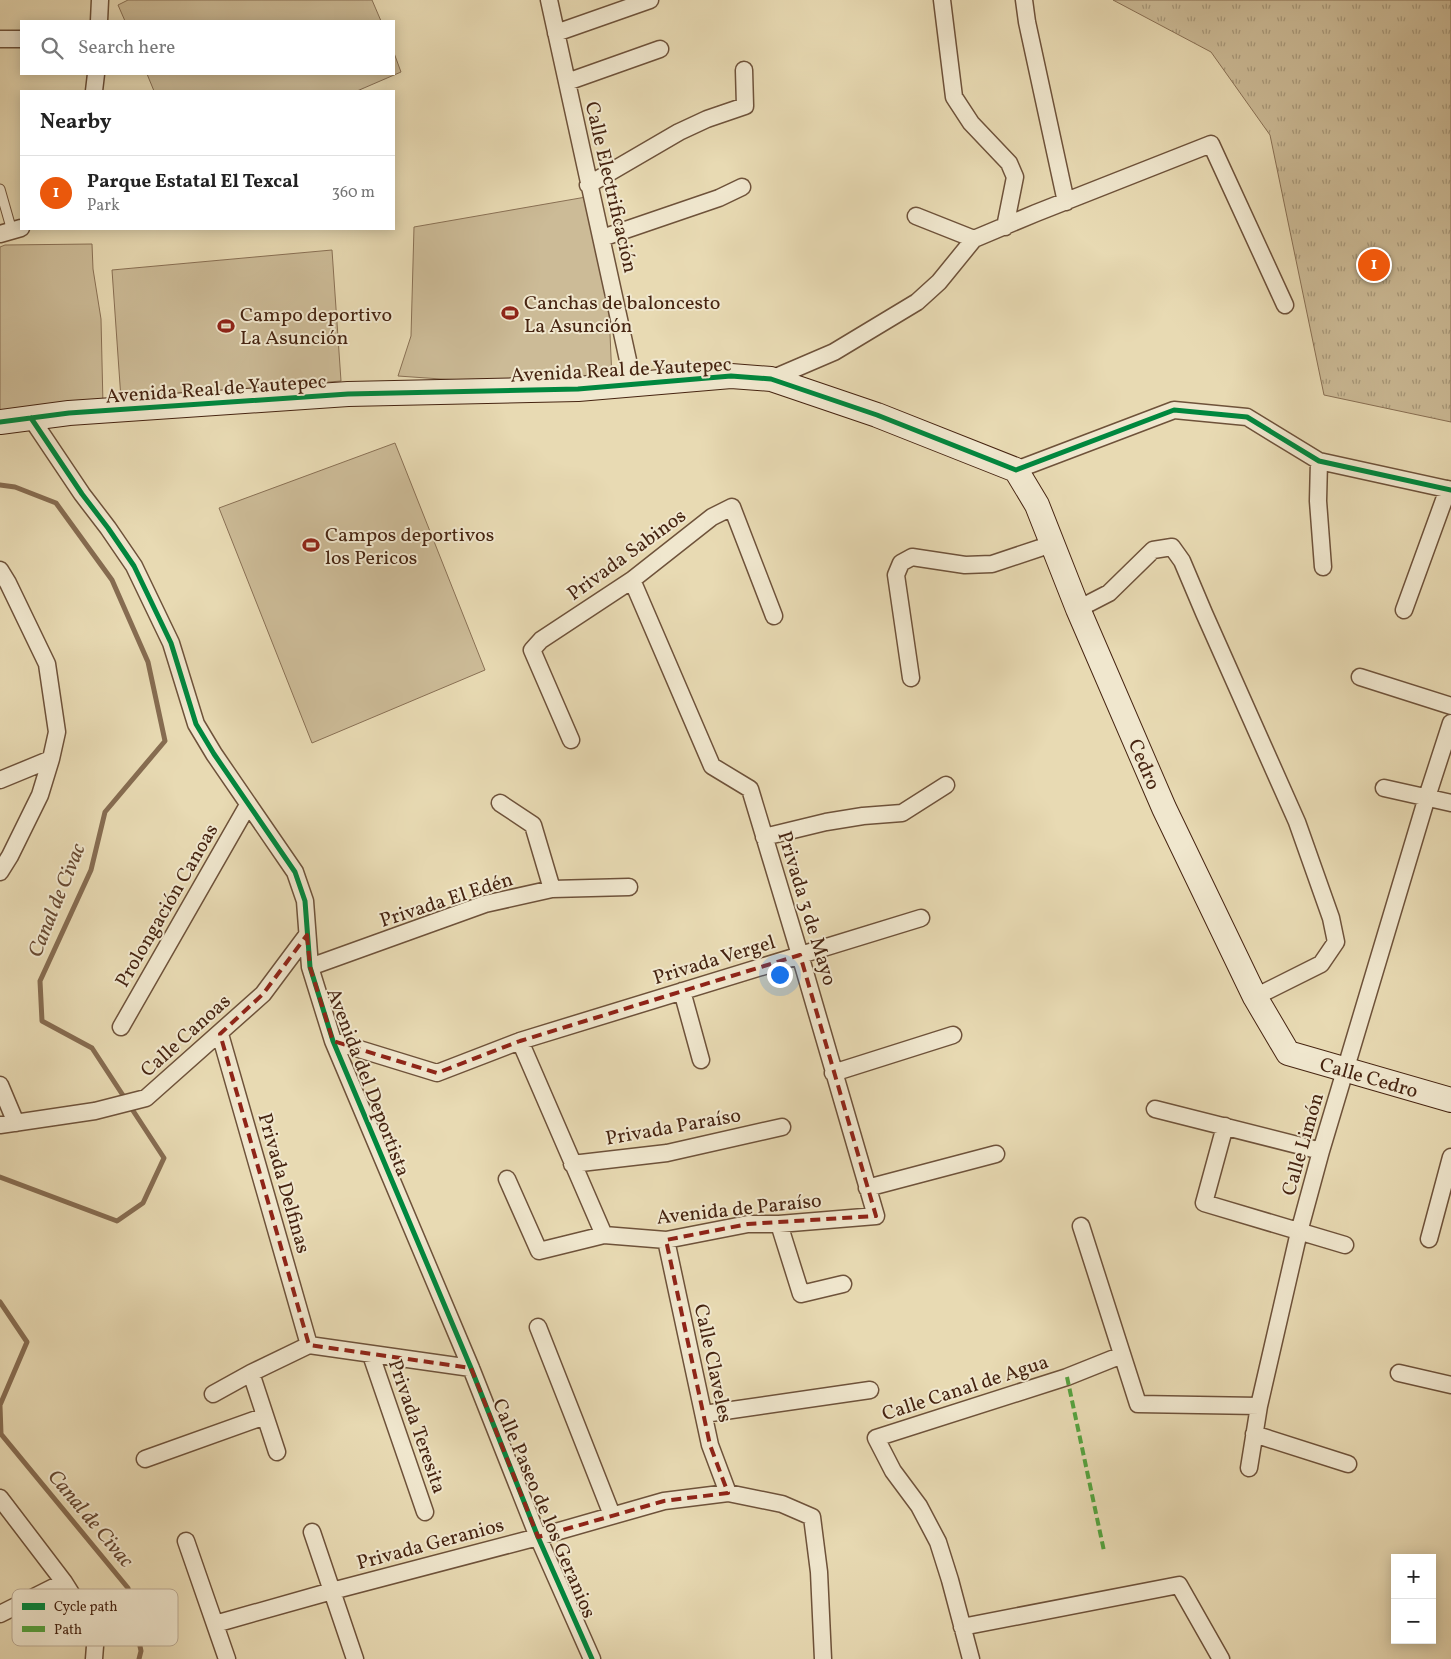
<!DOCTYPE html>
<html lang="en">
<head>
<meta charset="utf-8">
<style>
	body { margin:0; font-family:Vollkorn,serif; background:#f2f2f2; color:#222 }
	.controls { position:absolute; right:15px; bottom:15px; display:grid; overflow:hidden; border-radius:0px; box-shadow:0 2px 12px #0003 }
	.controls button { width:45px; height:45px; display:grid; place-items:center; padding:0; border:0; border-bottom:1px solid #e0e0e0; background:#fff; color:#222; font:25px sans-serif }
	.you { position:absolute; left:779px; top:974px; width:18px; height:18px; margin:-12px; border:4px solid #fff; border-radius:50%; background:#1a73e8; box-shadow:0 0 0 8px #1a73e833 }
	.badge { display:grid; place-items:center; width:32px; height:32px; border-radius:50%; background:#ea580c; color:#fff; font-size:16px; font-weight:700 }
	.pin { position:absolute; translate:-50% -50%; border:2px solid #fff; box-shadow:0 1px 5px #0006 }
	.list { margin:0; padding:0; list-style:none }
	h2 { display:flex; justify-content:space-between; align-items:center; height:65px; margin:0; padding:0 20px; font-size:21px }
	h2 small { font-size:16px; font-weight:400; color:#767676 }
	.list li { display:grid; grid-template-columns:32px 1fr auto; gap:15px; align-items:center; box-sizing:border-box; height:75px; padding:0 20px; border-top:1px solid #e0e0e0 }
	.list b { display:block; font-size:19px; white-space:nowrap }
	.list p { margin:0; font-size:16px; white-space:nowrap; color:#767676 }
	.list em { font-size:16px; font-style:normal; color:#767676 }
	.icon { flex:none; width:28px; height:28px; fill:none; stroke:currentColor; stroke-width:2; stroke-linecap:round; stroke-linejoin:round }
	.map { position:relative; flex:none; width:1451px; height:1659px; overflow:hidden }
	.search { position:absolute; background:#fff; box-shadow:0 2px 12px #0003; left:20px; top:20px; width:375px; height:55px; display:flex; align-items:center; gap:12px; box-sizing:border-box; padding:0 18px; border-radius:0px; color:#767676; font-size:19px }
	.panel { position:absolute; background:#fff; box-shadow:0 2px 12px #0003; left:20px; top:90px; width:375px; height:140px; border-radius:0px }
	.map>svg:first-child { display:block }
	.grass { fill:#ccbb97; stroke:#897054 }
	.park { fill:url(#park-tufts); stroke:#897054 }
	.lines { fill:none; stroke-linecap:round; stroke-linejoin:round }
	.stream { stroke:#866c51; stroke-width:5 }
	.lane-casing { stroke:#6e523a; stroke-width:11 }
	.street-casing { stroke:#6e523a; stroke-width:19 }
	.secondary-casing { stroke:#462411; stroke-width:26 }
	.lane { stroke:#f0e7ce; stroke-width:9 }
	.street { stroke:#f0e7ce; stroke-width:16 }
	.secondary { stroke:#f0e7ce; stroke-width:24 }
	.quiet { stroke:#55a33f; stroke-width:4; stroke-dasharray:8 4; stroke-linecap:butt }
	.cycleway-casing { stroke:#f0e7ce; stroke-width:8 }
	.cycleway { stroke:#00873e; stroke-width:5 }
	.marked { fill:none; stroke:#8f2418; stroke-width:4; stroke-dasharray:10 6; stroke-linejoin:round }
	.labels { text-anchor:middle; stroke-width:4; stroke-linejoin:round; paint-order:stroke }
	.street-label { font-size:20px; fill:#462411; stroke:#f0e7ce }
	.poi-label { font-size:20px; fill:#462411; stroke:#f0e7ce; text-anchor:start }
	.water-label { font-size:21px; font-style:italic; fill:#664831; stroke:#f0e7ce }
	.key { fill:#f0e7ce; stroke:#bdac95; stroke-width:1 }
	.key-label { font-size:14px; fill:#462411 }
</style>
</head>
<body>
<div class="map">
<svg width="1451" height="1659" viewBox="0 0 1451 1659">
	<defs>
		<pattern id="park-tufts" width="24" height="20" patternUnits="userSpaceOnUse" patternTransform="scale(1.25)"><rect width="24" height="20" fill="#ccbb97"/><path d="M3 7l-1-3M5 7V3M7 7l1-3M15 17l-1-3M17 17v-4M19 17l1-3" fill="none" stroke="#a7987a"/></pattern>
	</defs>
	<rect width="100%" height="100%" fill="#e8dab3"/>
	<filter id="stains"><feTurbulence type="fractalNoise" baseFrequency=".004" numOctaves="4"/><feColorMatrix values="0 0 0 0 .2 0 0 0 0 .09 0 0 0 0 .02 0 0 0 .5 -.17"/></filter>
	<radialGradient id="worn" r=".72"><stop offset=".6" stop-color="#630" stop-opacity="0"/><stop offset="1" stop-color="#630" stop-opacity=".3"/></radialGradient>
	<path class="grass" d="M128,0H372L381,21H125L118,5Z
		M394,53L401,72L357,91H154L147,74H394Z
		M586,197L608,289L612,379L533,382L441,379L398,376L411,336L414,227Z
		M92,244L93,269L101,319L103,405L0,417V247L5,245Z
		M332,250L341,381L121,399L112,270Z
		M395,443L485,670L312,743L219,508Z"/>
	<path class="park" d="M1113,0H1451V422L1324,395L1270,135L1211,52Z"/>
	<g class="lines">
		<path class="stream" d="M0,485L15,487L56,503L112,580L148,662L165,741L105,812L91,870L40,981L42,1021L92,1048L164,1158L143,1203L117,1221L0,1177
			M0,1302L27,1342L0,1405
			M0,1406L1,1434L128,1588L141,1651L139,1659"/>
		<g class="lane-casing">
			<path id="lane" d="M0,189L12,231"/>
		</g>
		<g class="street-casing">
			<path id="street" d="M549,0C577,128 605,255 633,383
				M942,0L954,97L971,123L1009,163L1015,177L1005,227
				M1024,0L1027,22L1066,202
				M99,21L100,0
				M556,33L650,0
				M0,39H21
				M567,82L660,49
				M94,91L96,74
				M588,185L679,132L707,119L745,106L744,70
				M916,216L974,239
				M0,234L21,228
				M602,238L719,198L742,187
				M771,379L834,352L917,302L939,282L974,239L1036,213L1211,144L1285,305
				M31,418L82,494L108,528L134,566L171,643L196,724L214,754L295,872L305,901L310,967L333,1041L471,1368L538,1537L592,1659
				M1319,461L1318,501L1323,567
				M1016,470L1174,410L1247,417L1319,461L1451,490
				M0,570L8,583L47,664L57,732L51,759L40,795L10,856L0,872
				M1078,609L1109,593L1153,550L1172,547L1182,561L1204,613L1297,822L1331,918L1336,942L1321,964L1255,997
				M1404,610L1448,489
				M1360,677L1451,706
				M911,678L896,575L901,563L912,557L965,565L992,564L1052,544
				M571,740L532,650L541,640L632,580L712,517L732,507L774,616
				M0,780L51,759
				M1384,788L1451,803
				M500,803L533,825L552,889
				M764,837L826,822L863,816L902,813L946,785
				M310,967L485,904L552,889L629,887
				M682,991L701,1060
				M121,1027L248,805
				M220,1034L309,1345
				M333,1041L437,1073L520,1041L921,918
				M520,1041L604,1235
				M833,1073L953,1035
				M0,1085L16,1123
				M1155,1109L1321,1151
				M0,1125L95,1111L146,1098L263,994L307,935
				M1225,1126L1204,1203L1345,1245
				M572,1164L667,1153L782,1127
				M507,1179L539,1251L604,1235L666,1240L748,1224H779L876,1216L800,955L750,789L712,766L632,580
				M867,1188L996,1154
				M779,1224L801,1294L843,1284
				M1081,1226L1138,1404L1259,1406
				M1429,1239L1451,1157
				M666,1240L710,1445L728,1493
				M538,1327L612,1515
				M371,1355L425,1512
				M251,1373L277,1452
				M1399,1373L1451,1385
				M213,1394L251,1373L309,1345L471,1368
				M704,1414L870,1390
				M1254,1434L1348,1464
				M145,1459L265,1416
				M1249,1468L1259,1406L1299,1232L1321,1151L1427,797L1451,723
				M0,1498L64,1582L96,1633L94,1659
				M312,1532L355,1659
				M186,1541L227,1659
				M0,1614L64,1582
				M215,1624L332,1591L538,1537L664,1501L728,1493L782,1504L812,1517L819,1572L823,1659
				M962,1627L1179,1585L1221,1659
				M971,1659L950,1580L938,1542L919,1506L893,1471L876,1438L1067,1377L1122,1355"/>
		</g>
		<g class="secondary-casing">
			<path id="secondary" d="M0,422L69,413L348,394L578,389L731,376L771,379L877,415L1016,470L1037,505L1078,609L1164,808L1255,997L1288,1053L1451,1100"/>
		</g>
		<use href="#lane" class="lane"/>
		<use href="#street" class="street"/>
		<use href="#secondary" class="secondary"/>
		<path class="quiet" d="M1067,1377L1104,1551"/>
		<g class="cycleway-casing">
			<path id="cycleway" d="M31,418L82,494L108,528L134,566L171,643L196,724L214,754L295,872L305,901L310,967L333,1041L471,1368L538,1537L592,1659
				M0,422L69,413L348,394L578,389L731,376L771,379L877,415L1016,470L1174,410L1247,417L1319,461L1451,490"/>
		</g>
		<use href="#cycleway" class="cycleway"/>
	</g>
	<path class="marked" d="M307,935L310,967L333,1041L437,1073L520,1041L800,955L876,1216L748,1224L666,1240L710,1445L728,1493L664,1501L538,1537L471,1368L309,1345L220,1034L263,994Z"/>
	<defs>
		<g id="stadium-bare" transform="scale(1.35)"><path d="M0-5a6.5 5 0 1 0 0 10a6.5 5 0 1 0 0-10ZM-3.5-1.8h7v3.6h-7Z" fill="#8f2418" stroke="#f0e7ce" stroke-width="2.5" paint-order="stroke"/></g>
	</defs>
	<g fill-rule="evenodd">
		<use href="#stadium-bare" x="510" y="313"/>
		<use href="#stadium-bare" x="226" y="326"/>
		<use href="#stadium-bare" x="311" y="545"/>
	</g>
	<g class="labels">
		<g class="street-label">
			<text transform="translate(612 187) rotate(77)" y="7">Calle Electrificación</text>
			<text transform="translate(621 369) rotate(-3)" y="7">Avenida Real de Yautepec</text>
			<text transform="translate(216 388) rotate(-4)" y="7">Avenida Real de Yautepec</text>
			<text transform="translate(626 554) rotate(-36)" y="7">Privada Sabinos</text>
			<text transform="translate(1145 764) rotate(67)" y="7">Cedro</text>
			<text transform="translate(446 899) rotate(-18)" y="7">Privada El Edén</text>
			<text transform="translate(166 905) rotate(-60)" y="7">Prolongación Canoas</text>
			<text transform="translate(808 908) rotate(73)" y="7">Privada 3 de Mayo</text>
			<text transform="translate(714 959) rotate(-17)" y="7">Privada Vergel</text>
			<text transform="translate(185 1035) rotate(-42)" y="7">Calle Canoas</text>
			<text transform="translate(1369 1077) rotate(16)" y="7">Calle Cedro</text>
			<text transform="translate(369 1082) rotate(69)" y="7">Avenida del Deportista</text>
			<text transform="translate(673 1126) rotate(-10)" y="7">Privada Paraíso</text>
			<text transform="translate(1302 1144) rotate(-74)" y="7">Calle Limón</text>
			<text transform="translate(285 1183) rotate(74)" y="7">Privada Delfinas</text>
			<text transform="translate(739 1208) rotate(-6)" y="7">Avenida de Paraíso</text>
			<text transform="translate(714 1363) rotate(78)" y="7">Calle Claveles</text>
			<text transform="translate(965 1387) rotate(-18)" y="7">Calle Canal de Agua</text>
			<text transform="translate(418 1426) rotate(71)" y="7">Privada Teresita</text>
			<text transform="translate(545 1508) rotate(67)" y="7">Calle Paseo de los Geranios</text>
			<text transform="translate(430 1543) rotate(-15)" y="7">Privada Geranios</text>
		</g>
		<g class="poi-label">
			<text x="524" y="309">Canchas de baloncesto<tspan x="524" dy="23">La Asunción</tspan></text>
			<text x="240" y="321">Campo deportivo<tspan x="240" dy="23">La Asunción</tspan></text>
			<text x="325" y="541">Campos deportivos<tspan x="325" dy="23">los Pericos</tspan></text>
		</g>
		<g class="water-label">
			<text transform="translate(56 900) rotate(-68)" y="7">Canal de Civac</text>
			<text transform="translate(91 1518) rotate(50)" y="7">Canal de Civac</text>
		</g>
	</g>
	<rect x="12" y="1589" width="166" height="57" rx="8" class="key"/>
	<rect x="22" y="1603" width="23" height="7" fill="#00873e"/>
	<rect x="22" y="1626" width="23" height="6" fill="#55a33f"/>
	<g class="key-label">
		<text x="54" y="1611">Cycle path</text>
		<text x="54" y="1634">Path</text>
	</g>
	<rect width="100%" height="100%" filter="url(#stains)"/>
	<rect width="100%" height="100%" fill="url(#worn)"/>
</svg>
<div class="controls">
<button>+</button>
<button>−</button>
</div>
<div class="you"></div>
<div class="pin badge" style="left:1374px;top:265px">1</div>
<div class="search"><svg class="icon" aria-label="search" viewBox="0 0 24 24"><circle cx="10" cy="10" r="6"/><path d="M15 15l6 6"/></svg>Search here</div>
<section class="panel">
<h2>Nearby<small></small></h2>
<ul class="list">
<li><span class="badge">1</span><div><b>Parque Estatal El Texcal</b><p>Park</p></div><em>360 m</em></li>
</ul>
</section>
</div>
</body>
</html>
